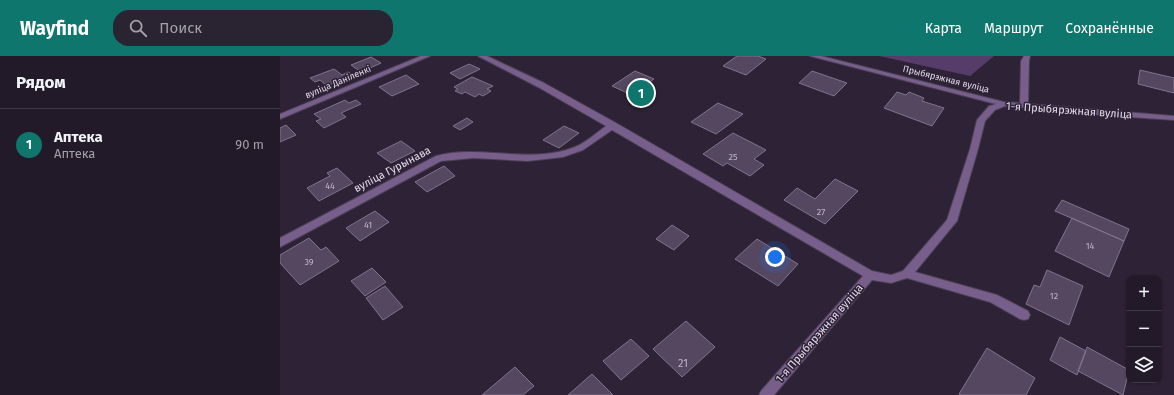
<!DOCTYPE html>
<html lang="ru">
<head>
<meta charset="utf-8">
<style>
	body { margin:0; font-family:"Fira Sans",sans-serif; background:#2a2331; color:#f1f3f6 }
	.controls { position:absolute; right:12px; bottom:12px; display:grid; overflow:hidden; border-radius:8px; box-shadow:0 1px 3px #0004 }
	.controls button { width:36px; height:36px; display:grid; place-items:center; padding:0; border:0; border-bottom:1px solid #3f3846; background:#221a29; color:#f1f3f6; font:20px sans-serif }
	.you { position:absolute; left:495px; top:201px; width:14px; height:14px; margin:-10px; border:3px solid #fff; border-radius:50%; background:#1a73e8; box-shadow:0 0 0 6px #1a73e833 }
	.badge { display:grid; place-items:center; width:26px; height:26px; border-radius:50%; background:#0f766e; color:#fff; font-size:13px; font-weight:700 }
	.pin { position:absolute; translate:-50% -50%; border:2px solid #fff; box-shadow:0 1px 4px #0006 }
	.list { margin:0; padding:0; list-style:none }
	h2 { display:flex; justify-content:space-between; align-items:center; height:52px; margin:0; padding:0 16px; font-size:17px }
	h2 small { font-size:13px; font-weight:400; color:#a2a1a8 }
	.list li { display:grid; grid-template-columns:26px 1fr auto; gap:12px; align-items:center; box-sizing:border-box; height:72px; padding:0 16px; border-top:1px solid #3f3846 }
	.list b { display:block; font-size:15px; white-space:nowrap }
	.list p { margin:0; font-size:13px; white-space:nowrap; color:#a2a1a8 }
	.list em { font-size:13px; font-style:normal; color:#a2a1a8 }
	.icon { flex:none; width:22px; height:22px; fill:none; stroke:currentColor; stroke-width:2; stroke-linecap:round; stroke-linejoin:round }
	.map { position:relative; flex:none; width:894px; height:339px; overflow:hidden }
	header { display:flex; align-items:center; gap:24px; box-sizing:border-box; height:56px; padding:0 20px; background:#0f766e; color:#fff }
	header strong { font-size:19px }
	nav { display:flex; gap:22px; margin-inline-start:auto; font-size:14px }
	.search { width:280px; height:36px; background:#2a2331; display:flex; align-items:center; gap:10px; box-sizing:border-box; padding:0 14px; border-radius:16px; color:#a2a1a8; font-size:15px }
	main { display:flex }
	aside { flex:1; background:#221a29 }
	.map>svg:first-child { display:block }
	.green { fill:#563c68 }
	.building { fill:#55475f; stroke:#81738c }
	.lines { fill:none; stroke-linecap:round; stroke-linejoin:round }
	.minor-casing { stroke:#4b3f53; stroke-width:2 }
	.minor { fill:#785f8b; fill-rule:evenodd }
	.labels { text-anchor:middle; stroke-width:3; stroke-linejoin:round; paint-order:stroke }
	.far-street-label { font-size:9px; fill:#e2dae8; stroke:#2e2237 }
	.number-label { font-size:9px; fill:#bfb5c6 }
	.street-label { font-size:11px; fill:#e2dae8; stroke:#2e2237 }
	.near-number-label { font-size:11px; fill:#bfb5c6 }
</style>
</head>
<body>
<header>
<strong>Wayfind</strong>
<div class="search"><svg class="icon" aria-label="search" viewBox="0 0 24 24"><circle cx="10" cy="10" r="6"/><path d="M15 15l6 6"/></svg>Поиск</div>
<nav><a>Карта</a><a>Маршрут</a><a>Сохранённые</a></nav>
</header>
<main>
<aside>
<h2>Рядом<small></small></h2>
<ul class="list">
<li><span class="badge">1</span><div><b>Аптека</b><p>Аптека</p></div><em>90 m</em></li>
</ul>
</aside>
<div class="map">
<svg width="894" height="339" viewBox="0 0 894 339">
	<rect width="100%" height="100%" fill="#2e2237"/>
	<path class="green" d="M599,0H714L690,20Z"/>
	<path class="building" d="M457,0H478L486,3L466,19L443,10Z
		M91,1L101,7L81,16L71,9Z
		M189,8L200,13L180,23L170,17Z
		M54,13L62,19L68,16L73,19L47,30L40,24L35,26L30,22Z
		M860,14L894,22V37L858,28Z
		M355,15L374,23L368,27L373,29L356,41L332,30Z
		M532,15L567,27L554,40L519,27Z
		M126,19L139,28L112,40L99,31Z
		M192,21L213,30L207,33L211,35L203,40L199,38L195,41L185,36L182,38L175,35L178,33L174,31Z
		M617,36L626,39L629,36L644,42L642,45L664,52L652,70L604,52Z
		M65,44L69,47L76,44L81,48L61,57L66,61L44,72L36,65L41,63L34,58Z
		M438,47L463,58L436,78L411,66Z
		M187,62L193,66L180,74L173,70Z
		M6,69L16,79L0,86V72Z
		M284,70L299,77L279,92L263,84Z
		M453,77L486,94L474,103L484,109L470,120L447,107L443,110L423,98Z
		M121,85L135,95L111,107L97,97Z
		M164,110L175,120L147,136L135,126Z
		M57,112L73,127L39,145L27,132L50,120L47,117Z
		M555,123L578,135L545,168L504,144L517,132L535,143Z
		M782,144L849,173L844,185L775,155Z
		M95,155L109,166L80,185L66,172Z
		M792,162L844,185L829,221L775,195Z
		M392,169L409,180L394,194L376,183Z
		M29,182L41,194L46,191L59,205L20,229L0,207V199Z
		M477,183L518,208L498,230L455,203Z
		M92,212L106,226L85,240L71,225Z
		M767,214L803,230L789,269L746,248L754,229L760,231Z
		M105,230L123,251L103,264L86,242Z
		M406,265L435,291L402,321L373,293Z
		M780,281L806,295L797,319L770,304Z
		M351,283L369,300L341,324L323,305Z
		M807,291L849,314L843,339L798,315Z
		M707,292L755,322L746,339H681L679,338Z
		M235,311L254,330L243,339H202Z
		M312,318L333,339H288Z"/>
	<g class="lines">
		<g class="minor-casing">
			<path id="minor" d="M141,0H150L0,63V58Z
				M198,0H207L264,27L336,67L592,215L611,219L623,215L667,164L690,93L697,64L709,50L716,48L530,0H541L724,46L740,47L741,5L744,0H750L749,5L748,48L894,60V64L805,58L725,50L715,54L705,65L698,93L677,165L635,216L717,239L748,255L750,259L748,263L744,264L740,263L710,246L627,222L611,227L592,224L494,339H479L481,335L583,220L332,74L303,94L283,101L248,105L194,102L161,105L0,191V182L156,100C202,88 250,109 295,91C307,86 316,77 326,70L258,31Z"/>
		</g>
		<use href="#minor" class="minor"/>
	</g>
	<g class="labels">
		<g class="far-street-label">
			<text transform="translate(666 23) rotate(14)" y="3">Прыбярэжная вуліца</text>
			<text transform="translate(58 26) rotate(-23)" y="3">вуліца Даніленкі</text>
		</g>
		<g class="number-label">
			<text x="453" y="104">25</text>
			<text x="50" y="133">44</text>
			<text x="541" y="159">27</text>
			<text x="88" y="172">41</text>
			<text x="810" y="193">14</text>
			<text x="29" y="209">39</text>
			<text x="774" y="243">12</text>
		</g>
		<g class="street-label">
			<text transform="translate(789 54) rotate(4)" y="4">1-я Прыбярэжная вуліца</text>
			<text transform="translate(112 113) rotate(-28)" y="4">вуліца Гурынава</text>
			<text transform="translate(539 277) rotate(-49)" y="4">1-я Прыбярэжная вуліца</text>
		</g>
		<g class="near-number-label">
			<text x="403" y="311">21</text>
		</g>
	</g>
</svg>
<div class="controls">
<button>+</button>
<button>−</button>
<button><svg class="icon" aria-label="layers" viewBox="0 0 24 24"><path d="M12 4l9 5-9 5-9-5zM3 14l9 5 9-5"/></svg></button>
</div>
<div class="you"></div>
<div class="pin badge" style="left:361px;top:37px">1</div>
</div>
</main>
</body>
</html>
